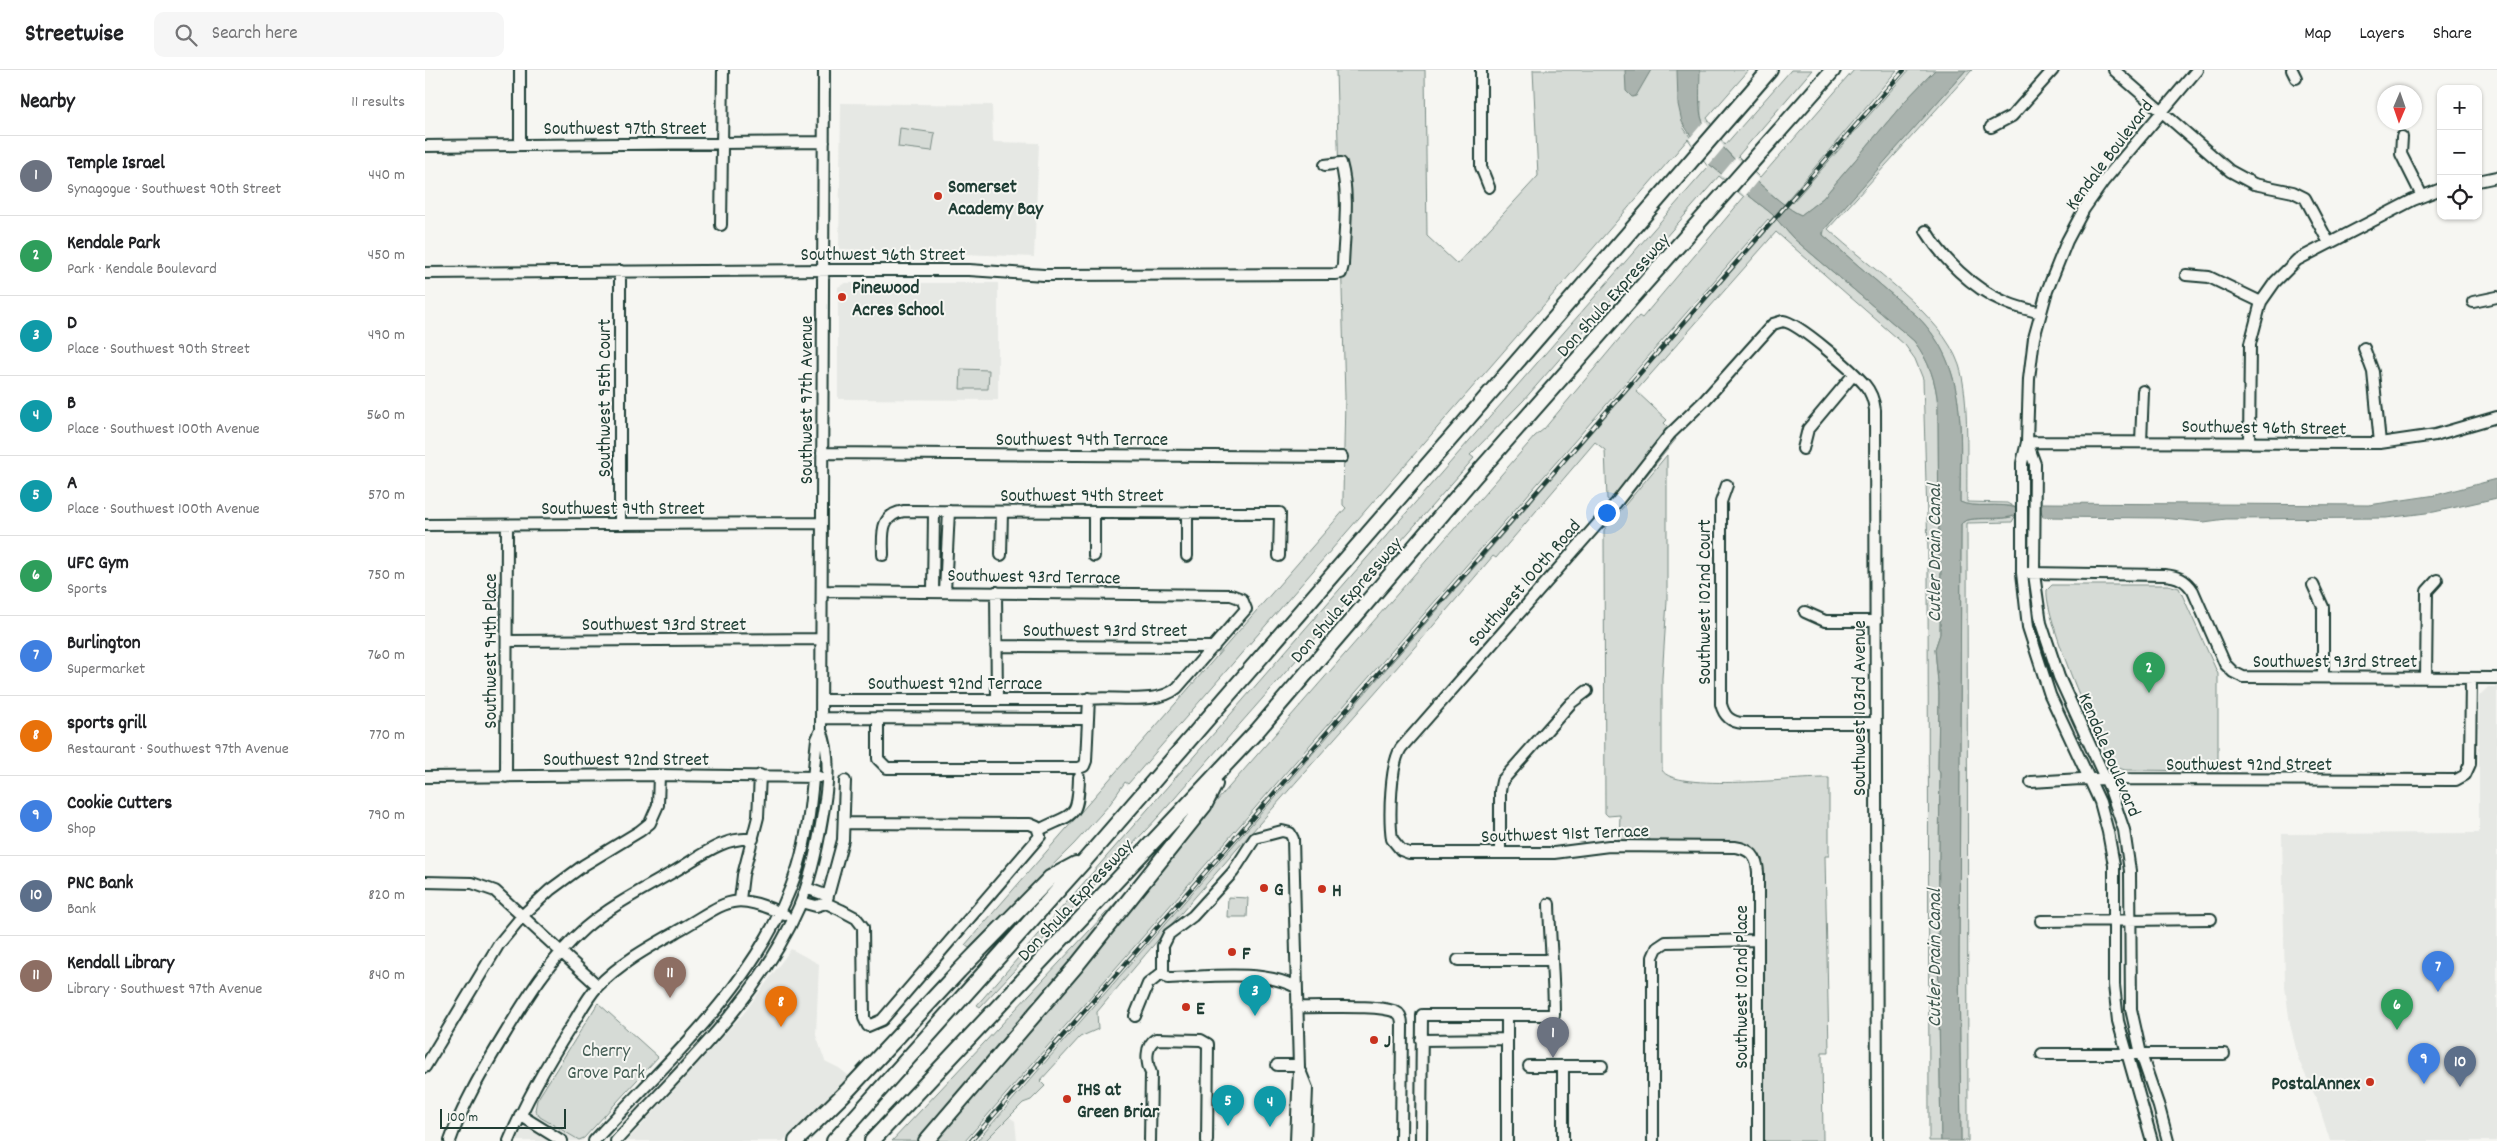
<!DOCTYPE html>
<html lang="en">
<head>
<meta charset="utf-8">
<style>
	body { margin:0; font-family:Dekko,sans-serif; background:#f6f6f6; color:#202124 }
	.controls { position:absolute; right:15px; top:15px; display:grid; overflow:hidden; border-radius:10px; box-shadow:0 1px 4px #0004 }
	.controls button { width:45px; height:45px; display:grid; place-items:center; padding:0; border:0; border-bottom:1px solid #e0e0e0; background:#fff; color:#202124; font:25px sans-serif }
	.compass { position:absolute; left:1952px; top:15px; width:45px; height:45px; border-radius:50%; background:#fff; box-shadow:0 1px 4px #0004; rotate:182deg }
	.scale { position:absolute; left:15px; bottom:12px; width:126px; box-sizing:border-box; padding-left:5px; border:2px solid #1f3d34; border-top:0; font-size:14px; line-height:18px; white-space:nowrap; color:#1f3d34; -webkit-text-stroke:4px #f6f6f2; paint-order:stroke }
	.you { position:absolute; left:1181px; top:442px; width:18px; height:18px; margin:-12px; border:4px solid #fff; border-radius:50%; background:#1a73e8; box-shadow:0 0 0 8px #1a73e833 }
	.badge { display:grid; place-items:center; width:32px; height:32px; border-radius:50%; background:#c8321e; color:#fff; font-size:16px; font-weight:700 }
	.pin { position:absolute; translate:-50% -41px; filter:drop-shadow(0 1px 2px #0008) }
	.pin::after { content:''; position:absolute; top:26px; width:18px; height:15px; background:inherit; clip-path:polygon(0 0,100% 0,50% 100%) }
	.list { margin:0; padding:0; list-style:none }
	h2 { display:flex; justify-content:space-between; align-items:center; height:65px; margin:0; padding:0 20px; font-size:21px }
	h2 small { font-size:16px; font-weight:400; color:#757577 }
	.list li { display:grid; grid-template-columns:32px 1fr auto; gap:15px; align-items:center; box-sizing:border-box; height:80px; padding:0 20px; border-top:1px solid #e0e0e0 }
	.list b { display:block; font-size:19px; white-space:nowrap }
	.list p { margin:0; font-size:16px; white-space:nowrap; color:#757577 }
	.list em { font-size:16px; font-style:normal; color:#757577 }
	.icon { flex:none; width:28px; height:28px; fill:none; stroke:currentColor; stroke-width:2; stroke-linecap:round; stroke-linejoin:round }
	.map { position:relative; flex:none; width:2072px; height:1071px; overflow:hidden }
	header { display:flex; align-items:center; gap:30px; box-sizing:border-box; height:70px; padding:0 25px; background:#fff; border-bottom:1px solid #e0e0e0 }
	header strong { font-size:24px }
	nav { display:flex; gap:28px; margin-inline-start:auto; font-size:18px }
	.search { width:350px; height:45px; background:#f6f6f6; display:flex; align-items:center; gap:12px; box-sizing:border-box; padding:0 18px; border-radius:10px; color:#757577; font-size:19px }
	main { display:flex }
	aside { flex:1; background:#fff }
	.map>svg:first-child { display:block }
	.built { fill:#e6e8e4 }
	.green { fill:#d6dbd6; stroke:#7a8c85 }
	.water { fill:#aab3ae; stroke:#72847d }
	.pier { fill:#f6f6f2 }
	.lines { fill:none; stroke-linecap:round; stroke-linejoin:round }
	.minor-casing { stroke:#1f3d34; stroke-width:14 }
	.highway-casing { stroke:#1f3d34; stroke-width:18 }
	.minor { stroke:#f6f6f2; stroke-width:10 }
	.highway { stroke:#f6f6f2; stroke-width:14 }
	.rail-casing { stroke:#1f3d34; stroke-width:4.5 }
	.rail { stroke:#f6f6f2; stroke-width:2.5; stroke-dasharray:8; stroke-linecap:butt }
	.poi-dot { fill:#c8321e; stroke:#f6f6f2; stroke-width:2 }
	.labels { text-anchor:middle; stroke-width:4; stroke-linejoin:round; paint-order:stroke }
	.street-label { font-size:19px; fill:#1f3d34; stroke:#f6f6f2 }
	.poi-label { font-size:19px; font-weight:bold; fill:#1f3d34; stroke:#f6f6f2; text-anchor:start }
	.park-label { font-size:19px; fill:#445d54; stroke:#f6f6f2 }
	.water-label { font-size:20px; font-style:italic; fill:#425a52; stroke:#f6f6f2 }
</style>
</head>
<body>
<header>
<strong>Streetwise</strong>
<div class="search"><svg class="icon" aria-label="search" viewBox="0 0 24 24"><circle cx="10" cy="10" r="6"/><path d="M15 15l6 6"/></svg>Search here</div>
<nav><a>Map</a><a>Layers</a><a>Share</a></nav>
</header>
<main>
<aside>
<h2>Nearby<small>11 results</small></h2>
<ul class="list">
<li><span class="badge" style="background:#6b7280">1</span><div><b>Temple Israel</b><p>Synagogue · Southwest 90th Street</p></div><em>440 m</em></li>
<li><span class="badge" style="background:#2e9e5b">2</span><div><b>Kendale Park</b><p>Park · Kendale Boulevard</p></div><em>450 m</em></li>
<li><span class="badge" style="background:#0f9aa8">3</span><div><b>D</b><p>Place · Southwest 90th Street</p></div><em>490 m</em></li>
<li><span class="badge" style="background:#0f9aa8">4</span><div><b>B</b><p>Place · Southwest 100th Avenue</p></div><em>560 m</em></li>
<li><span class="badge" style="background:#0f9aa8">5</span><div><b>A</b><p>Place · Southwest 100th Avenue</p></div><em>570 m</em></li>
<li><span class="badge" style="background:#2e9e5b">6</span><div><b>UFC Gym</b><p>Sports</p></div><em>750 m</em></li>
<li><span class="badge" style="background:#3f7fe0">7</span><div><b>Burlington</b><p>Supermarket</p></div><em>760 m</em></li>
<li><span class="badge" style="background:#e8710a">8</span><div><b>sports grill</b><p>Restaurant · Southwest 97th Avenue</p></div><em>770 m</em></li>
<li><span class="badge" style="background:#3f7fe0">9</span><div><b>Cookie Cutters</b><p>Shop</p></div><em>790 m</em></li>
<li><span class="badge" style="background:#5c6f8a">10</span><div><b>PNC Bank</b><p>Bank</p></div><em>820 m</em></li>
<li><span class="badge" style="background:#8d6e63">11</span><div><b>Kendall Library</b><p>Library · Southwest 97th Avenue</p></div><em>840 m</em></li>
</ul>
</aside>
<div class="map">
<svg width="2072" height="1071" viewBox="0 0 2072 1071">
	<rect width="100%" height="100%" fill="#f6f6f2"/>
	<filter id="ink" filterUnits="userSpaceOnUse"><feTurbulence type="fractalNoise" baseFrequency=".02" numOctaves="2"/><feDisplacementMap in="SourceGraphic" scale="10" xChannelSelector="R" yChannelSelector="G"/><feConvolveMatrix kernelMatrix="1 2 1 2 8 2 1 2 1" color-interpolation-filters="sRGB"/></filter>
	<g filter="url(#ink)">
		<path class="built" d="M416,33L567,35L568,72L614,73L609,187L414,179Z
			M420,213H573V330L413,329V217Z
			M2063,617H2072V1071H1905L1892,1030L1874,991L1865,954L1860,917L1857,764L2054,763V626Z
			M366,879L394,894L391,965L400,991L414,998L424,1006L358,1071H202L319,943Z
			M95,1034L110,1040L115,1047L153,1070L159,1068L157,1071H78Z
			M583,1046L590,1051L592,1071H560Z"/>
		<path class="green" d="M911,0H1000L1002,166L1032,194L1113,106L1108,0H1324L1282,48L1300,75L1366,0H1387L1313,86L1335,108L1429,0H1472L1363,129L1367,133L1484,0H1510L1481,30L1398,128L1376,145C1356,138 1287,70 1277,50C1275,45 1276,37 1276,31L1258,57L1284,94L1347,144L1368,168L1489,271C1504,291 1511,311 1513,336L1514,487L1516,498L1515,564L1510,579L1514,623L1513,698L1515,703L1513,874L1516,1071H1504L1503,481L1498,309L1490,289L1480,275L1351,162L1211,321L1242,350L1239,353L1245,359L1186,432L1182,429L1180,380L1170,372L1071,488L1068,486C938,640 801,787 672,942L673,959L655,967L615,1011L620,1016L606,1030L598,1033L560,1071H552L1235,283L1348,154L1343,149L540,1071H507L750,779L1110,366L1119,359L1205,256L1214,246L1217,248L1319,127L1294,106L1098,331L1045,385L1049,388L735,745L555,937L552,935L1283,97L1263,69L703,714L700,712L685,734L649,774L544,878L540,875L921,438L918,435V427L920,327Z
			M1541,0H1547L1403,159C1442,196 1517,244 1534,295C1545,328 1541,395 1542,432L1582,433L1591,438C1574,432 1549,439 1535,432C1535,365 1544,299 1493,247L1398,165L1400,157Z
			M475,58L510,63L507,81L473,77Z
			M536,299L564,300L563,319H535Z
			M1248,366L1251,369L1179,458L1177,454Z
			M1242,385V531L1237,608V700C1249,723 1376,707 1404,708V786H1400L1404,982H1397L1398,1071H1337L1333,785L1327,778L1320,774L1225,773V769H1222L1221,773H1194L1195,745L1183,746L1180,743L1179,460Z
			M1591,445L1587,452L1542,453L1543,1071H1536L1534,890L1536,454C1544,444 1577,453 1591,445Z
			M1627,515H1743L1754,518L1793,604V701L1700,700L1691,697C1672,676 1619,546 1622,520Z
			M711,811L585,970L494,1071H467Z
			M803,827L823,828L822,847H802Z
			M173,933L233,987L159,1068L154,1070L115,1047L110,1040L112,1030Z"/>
		<path class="water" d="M1200,0H1226L1211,26L1207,27L1201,21Z
			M1252,0H1275C1275,12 1273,40 1277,50C1286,70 1356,138 1376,145L1398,128L1481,30L1510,0H1541L1398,161V165L1493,247C1544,299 1535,364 1535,432C1549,439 1574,432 1591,438V445C1577,452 1544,444 1536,454L1534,890L1536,1071H1516L1513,874L1515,703L1513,699L1514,623L1510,579L1515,564L1516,498L1514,487L1513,336C1511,311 1504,291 1489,271L1368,168L1347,144L1284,94L1257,52L1253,34Z
			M2072,409V428L2009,442L1961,448L1801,449L1779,452L1737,448L1618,447L1615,437L1618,433L1944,435L2011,425Z"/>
		<path class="pier" d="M1280,50L1299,77L1283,96L1264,69Z
			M1311,87L1334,109L1320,126L1296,105Z"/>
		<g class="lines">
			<g class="minor-casing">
				<path id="minor" d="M95,0V75
					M1056,0V97L1064,117
					M1689,0L1805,101L1829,114L1868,122L1880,128L1904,173
					M1867,0L1871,8
					M1566,57L1587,46L1628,0
					M1977,67L1976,84L1997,126
					M0,76L399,72
					M2053,111L2072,107
					M296,155L298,0
					M1501,161C1518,189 1547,218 1578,231C1589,237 1603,239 1615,243
					M0,203L412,200H544L619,205L911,204L916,203L918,195C919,163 925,125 916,93L900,95
					M1761,205L1784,207L1836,232
					M2048,232L2072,227
					M1939,278L1948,302L1955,373
					M1602,372L1610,394L1609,504L1616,553L1634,607L1685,719L1699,760L1705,801L1706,939L1716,984L1734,1037L1743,1071
					M1602,372L1955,373L2010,365L2072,347
					M1716,372L1718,321
					M1824,373L1825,274L1836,232L1850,212L1872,190L1988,130L2016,119
					M1378,379L1383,359L1429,304
					M397,383L917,387
					M1302,415L1296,432V634C1299,646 1305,652 1318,653H1451
					M195,454V201
					M0,455L397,453
					M458,485C458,465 454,445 479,441L855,443L854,486
					M576,485L577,442
					M669,486V442
					M762,486V442
					M1603,503L1739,505C1753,506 1761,510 1768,521L1800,594L1808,602L1818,607L2072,608
					M1888,515L1898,537V607
					M508,522L509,441
					M520,522L524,441
					M571,522L572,630
					M1380,542L1400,551H1451
					M82,571L396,569
					M571,576L789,577
					M2001,608L2002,521L2012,510
					M396,630H654C683,624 730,637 752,618L821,539L817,529L806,525L397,521
					M396,648L663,649
					M453,649V689L462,698H654L659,696L661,691L664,628
					M0,707L234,705L394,707
					M81,707L82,455
					M1606,712L1656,709L2031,710L2040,705L2045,694L2046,608
					M614,760C649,742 653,750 654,707
					M1075,783V721L1077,711L1146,633L1162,621
					M0,812L47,813L70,821L173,916
					M381,818L403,826
					M315,830L318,805L333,747L335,705
					M376,832L391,836L401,833L416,840L431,848L438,857L439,948L443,956L457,950L615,766L612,757L605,754L420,753
					M401,833L418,770L420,711
					M1616,851L1786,849
					M1033,890H1127
					M872,937C894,938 953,934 971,942C976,944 977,950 977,955L976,1071
					M710,946L723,914L738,902
					M996,970L1082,969
					M1617,984H1799
					M852,995H874
					M1104,996H1177
					M0,997L74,874L98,845L125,820L159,795L215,761L225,753L233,735L234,705
					M876,1003L882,1018L880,1071
					M95,1045L137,1071
					M25,1071C38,1034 58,1000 78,967C102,927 125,889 160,858C187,835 219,819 250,801C276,786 297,767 328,769
					M84,1071C101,1030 123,992 147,955C155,942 162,928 172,917C196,892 226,876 256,859C303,832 307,820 360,845
					M169,1071C246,986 338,909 373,797C386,755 387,712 392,669L396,660L399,0
					M191,1071C257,998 334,929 374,837C386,809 392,779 397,749C402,721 407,686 396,660
					M725,1071L726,1003C721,993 720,975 731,969L776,970L783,974L782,1071
					M871,1071L874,998L868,769L865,763L857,761L830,768L808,802L768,846L744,864L738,876V902L743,908C781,907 838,899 871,917
					M996,1071L997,945H1129C1129,907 1125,871 1124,834
					M1082,1071V945
					M1138,1071V996
					M1228,1071V887L1232,878L1241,872L1333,870
					M1333,1071V802C1332,787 1326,779 1310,777L1184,776L1129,783H984L976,780L967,769C964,748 965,695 976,678L1191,433L1245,364L1280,330L1348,254L1358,251C1374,253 1428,301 1440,315C1446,322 1449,332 1450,340L1452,1071
					M1727,1071L1693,951L1689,915V795L1683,762L1675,732L1625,625L1603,557L1597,503V393L1602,372L1604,309L1609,268L1622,221L1642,171L1659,139L1678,112L1772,0"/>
			</g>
			<g class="highway-casing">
				<path id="highway" d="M371,1071L423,1020L534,901L625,808L651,794
					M409,1071L661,789L1345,0
					M447,1071L832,661L1049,407L1408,0
					M501,1071L651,896L779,736L790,714"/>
			</g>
			<use href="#minor" class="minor"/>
			<use href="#highway" class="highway"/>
			<g class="rail-casing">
				<path id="rail" d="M546,1071L1479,0"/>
			</g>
			<use href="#rail" class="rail"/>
		</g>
	</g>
	<g class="poi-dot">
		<circle cx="513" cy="126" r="5"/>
		<circle cx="417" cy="227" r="5"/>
		<circle cx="839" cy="818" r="5"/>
		<circle cx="897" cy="819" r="5"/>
		<circle cx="807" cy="882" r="5"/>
		<circle cx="761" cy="937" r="5"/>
		<circle cx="949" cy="970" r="5"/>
		<circle cx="1945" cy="1012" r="5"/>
		<circle cx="642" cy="1029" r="5"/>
	</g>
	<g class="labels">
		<g class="street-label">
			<text x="200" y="64">Southwest 97th Street</text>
			<text transform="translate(1683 84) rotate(-53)" y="7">Kendale Boulevard</text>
			<text x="458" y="190">Southwest 96th Street</text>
			<text transform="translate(1187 224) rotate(-48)" y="7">Don Shula Expressway</text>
			<text transform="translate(178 328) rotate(-90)" y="7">Southwest 95th Court</text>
			<text transform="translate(380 330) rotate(-90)" y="7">Southwest 97th Avenue</text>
			<text transform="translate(1839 356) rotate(1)" y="7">Southwest 96th Street</text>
			<text x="657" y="375">Southwest 94th Terrace</text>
			<text x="657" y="431">Southwest 94th Street</text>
			<text x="198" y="444">Southwest 94th Street</text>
			<text transform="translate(609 505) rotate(1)" y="7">Southwest 93rd Terrace</text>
			<text transform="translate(1098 512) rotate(-49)" y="7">Southwest 100th Road</text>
			<text transform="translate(920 529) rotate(-49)" y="7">Don Shula Expressway</text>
			<text transform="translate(1278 532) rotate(-90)" y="7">Southwest 102nd Court</text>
			<text x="239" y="560">Southwest 93rd Street</text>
			<text x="680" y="566">Southwest 93rd Street</text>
			<text transform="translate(64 581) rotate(-90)" y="7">Southwest 94th Place</text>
			<text x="1910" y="597">Southwest 93rd Street</text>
			<text x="530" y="619">Southwest 92nd Terrace</text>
			<text transform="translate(1433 638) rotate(-90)" y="7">Southwest 103rd Avenue</text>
			<text transform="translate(1686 684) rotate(67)" y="7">Kendale Boulevard</text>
			<text x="201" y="695">Southwest 92nd Street</text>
			<text x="1824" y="700">Southwest 92nd Street</text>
			<text transform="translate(1140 762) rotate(-2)" y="7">Southwest 91st Terrace</text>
			<text transform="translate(649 829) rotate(-47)" y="7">Don Shula Expressway</text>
			<text transform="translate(1315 917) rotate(-90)" y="7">Southwest 102nd Place</text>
		</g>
		<g class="poi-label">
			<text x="523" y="122">Somerset<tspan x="523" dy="22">Academy Bay</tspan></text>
			<text x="427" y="223">Pinewood<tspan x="427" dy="22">Acres School</tspan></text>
			<text x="849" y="825">G</text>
			<text x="907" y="826">H</text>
			<text x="817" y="889">F</text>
			<text x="771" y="944">E</text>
			<text x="959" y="977">J</text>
			<text x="1935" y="1019" text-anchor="end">PostalAnnex</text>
			<text x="652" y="1025">IHS at<tspan x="652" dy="22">Green Briar</tspan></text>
		</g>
		<g class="park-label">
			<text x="181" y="986">Cherry<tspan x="181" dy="22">Grove Park</tspan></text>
		</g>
		<g class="water-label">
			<text transform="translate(1508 483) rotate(-90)" y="7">Cutler Drain Canal</text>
			<text transform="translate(1508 888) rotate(-90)" y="7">Cutler Drain Canal</text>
		</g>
	</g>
</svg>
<div class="controls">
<button>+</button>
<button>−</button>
<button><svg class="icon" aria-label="locate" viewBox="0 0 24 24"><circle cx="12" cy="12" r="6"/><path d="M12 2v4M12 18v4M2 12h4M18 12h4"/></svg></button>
</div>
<svg class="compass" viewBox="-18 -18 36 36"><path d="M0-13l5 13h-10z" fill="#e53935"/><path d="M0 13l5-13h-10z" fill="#757577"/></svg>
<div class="scale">100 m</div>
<div class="you"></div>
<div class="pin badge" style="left:1128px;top:988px;background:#6b7280">1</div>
<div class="pin badge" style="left:1724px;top:623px;background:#2e9e5b">2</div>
<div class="pin badge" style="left:830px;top:946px;background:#0f9aa8">3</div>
<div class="pin badge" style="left:845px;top:1057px;background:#0f9aa8">4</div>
<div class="pin badge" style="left:803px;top:1056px;background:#0f9aa8">5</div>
<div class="pin badge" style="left:1972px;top:960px;background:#2e9e5b">6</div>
<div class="pin badge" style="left:2013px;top:922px;background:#3f7fe0">7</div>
<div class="pin badge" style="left:356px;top:957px;background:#e8710a">8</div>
<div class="pin badge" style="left:1999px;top:1014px;background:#3f7fe0">9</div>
<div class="pin badge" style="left:2035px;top:1017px;background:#5c6f8a">10</div>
<div class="pin badge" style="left:245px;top:928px;background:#8d6e63">11</div>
</div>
</main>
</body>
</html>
